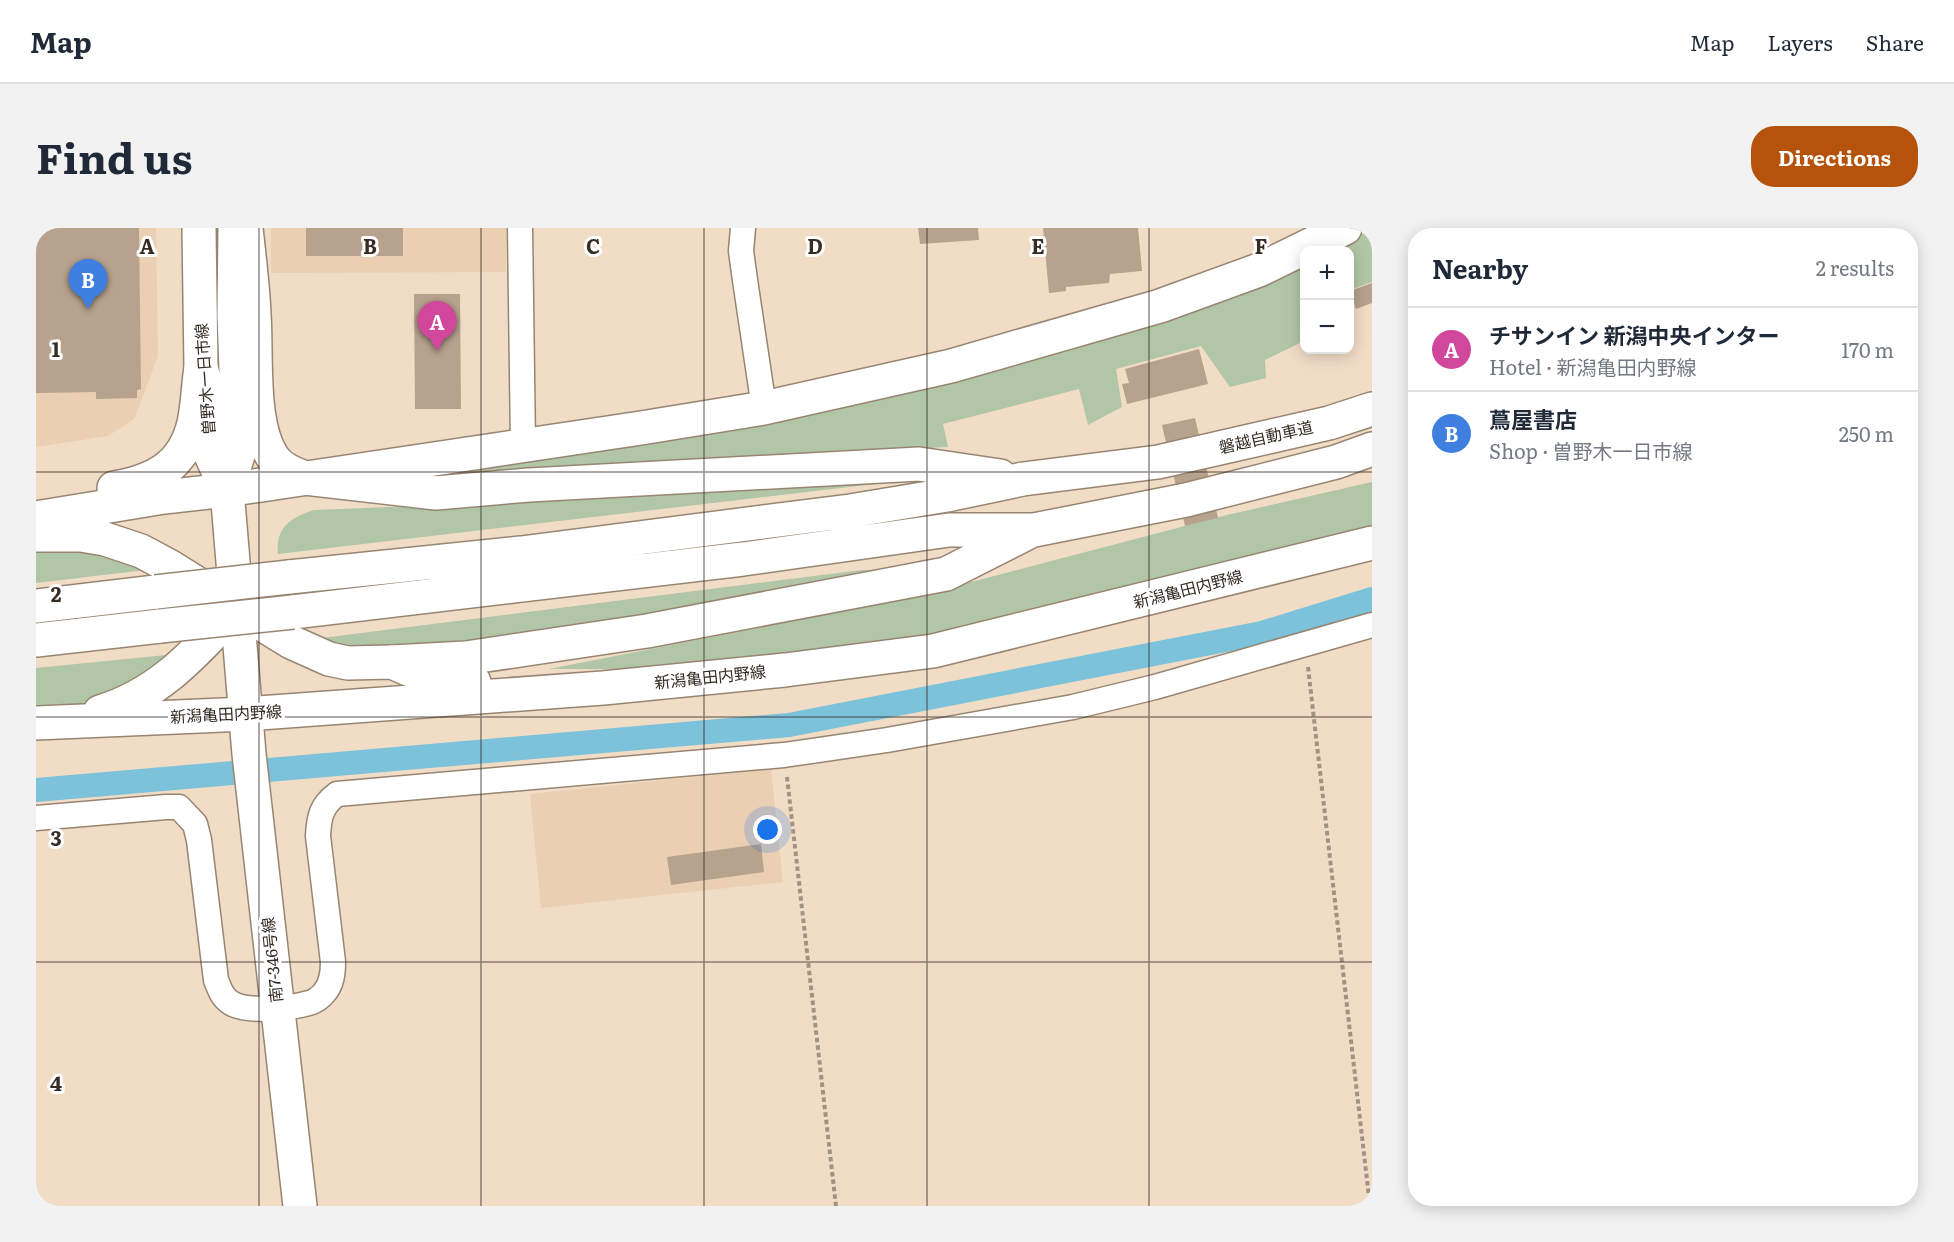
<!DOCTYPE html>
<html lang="en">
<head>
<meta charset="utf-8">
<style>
	body { margin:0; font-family:Literata,"Noto Sans JP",serif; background:#f2f2f3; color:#1f2937 }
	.controls { position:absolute; right:18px; top:18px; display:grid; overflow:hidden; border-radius:12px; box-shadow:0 3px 15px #0003 }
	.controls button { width:54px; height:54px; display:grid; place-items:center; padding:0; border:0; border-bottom:2px solid #e0e1e3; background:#fff; color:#1f2937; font:30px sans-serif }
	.you { position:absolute; left:732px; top:602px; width:21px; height:21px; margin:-15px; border:4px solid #fff; border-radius:50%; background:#1a73e8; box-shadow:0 0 0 9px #1a73e833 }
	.badge { display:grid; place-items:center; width:39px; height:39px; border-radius:50%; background:#b45309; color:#fff; font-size:20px; font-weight:700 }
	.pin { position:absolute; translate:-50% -50px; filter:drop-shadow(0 2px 3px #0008) }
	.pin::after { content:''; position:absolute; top:32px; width:21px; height:18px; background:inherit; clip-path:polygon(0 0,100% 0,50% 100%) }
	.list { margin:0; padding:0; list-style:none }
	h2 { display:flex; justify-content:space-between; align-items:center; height:78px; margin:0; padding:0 24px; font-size:26px }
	h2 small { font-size:20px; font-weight:400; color:#747a83 }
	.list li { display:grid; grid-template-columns:39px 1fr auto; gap:18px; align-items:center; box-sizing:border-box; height:84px; padding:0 24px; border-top:2px solid #e0e1e3 }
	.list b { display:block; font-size:22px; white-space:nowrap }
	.list p { margin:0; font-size:20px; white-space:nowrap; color:#747a83 }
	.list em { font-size:20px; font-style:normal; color:#747a83 }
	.map { position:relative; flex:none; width:1336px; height:978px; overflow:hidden; border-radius:24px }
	header { display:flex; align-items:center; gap:36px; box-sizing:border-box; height:84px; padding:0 30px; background:#fff; border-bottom:2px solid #e0e1e3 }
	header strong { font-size:28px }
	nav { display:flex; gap:33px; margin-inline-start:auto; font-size:21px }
	.intro { display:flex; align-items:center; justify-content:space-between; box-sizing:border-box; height:144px; padding:0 36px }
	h1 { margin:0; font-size:42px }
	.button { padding:15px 27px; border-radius:24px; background:#b45309; color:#fff; font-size:21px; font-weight:700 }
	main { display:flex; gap:36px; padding:0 36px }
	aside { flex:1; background:#fff; border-radius:24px; box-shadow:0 3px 15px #0003 }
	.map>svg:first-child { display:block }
	.built { fill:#eacfb3 }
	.green { fill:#b1c6a7 }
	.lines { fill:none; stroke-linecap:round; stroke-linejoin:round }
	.canal { stroke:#7bc2da; stroke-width:24 }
	.building { fill:#b6a28d }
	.street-casing { stroke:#988571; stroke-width:27 }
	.secondary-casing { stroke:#988571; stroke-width:36 }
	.primary-casing { stroke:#988571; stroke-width:36 }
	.highway-casing { stroke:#988571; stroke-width:36 }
	.path { stroke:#a19281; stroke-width:4; stroke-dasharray:4.5 3; stroke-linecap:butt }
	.street { stroke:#fff; stroke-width:24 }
	.secondary { stroke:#fff; stroke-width:33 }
	.primary { stroke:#fff; stroke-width:33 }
	.highway { stroke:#fff; stroke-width:33 }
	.highway-bridge-casing { stroke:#988571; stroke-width:36; stroke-linecap:butt }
	.highway-bridge { stroke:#fff; stroke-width:33 }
	.grid { fill:none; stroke:#352d24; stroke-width:1.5; stroke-opacity:0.55 }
	.labels { text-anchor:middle; stroke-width:6; stroke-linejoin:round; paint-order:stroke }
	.street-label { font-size:16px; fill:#352d24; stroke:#fff }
	.grid-label { font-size:20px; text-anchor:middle; font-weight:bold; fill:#352d24; stroke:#fff; stroke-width:6; stroke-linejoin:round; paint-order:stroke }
</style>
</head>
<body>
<header>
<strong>Map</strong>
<nav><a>Map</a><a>Layers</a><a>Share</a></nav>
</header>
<div class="intro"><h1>Find us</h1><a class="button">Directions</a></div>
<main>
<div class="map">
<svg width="1336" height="978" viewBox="0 0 1336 978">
	<rect width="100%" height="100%" fill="#f1dcc6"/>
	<path class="built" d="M0,0H120L122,128L98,191L72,208L0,219Z
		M235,0H470V44L235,45Z
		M735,541L747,654L505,680L494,566Z"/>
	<path class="green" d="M1336,0V54L1314,62V22H1299Z
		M1268,37V113L1229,132L1230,150L1194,159L1165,118L1080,141L1086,179L1052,197L1043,161L907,196L912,219L738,228L433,249L434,241L954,142L1016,126L1103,99Z
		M844,251L856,254L242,326C239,299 256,289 278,282L430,276Z
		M1336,254V298L1156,347L918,405L620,441H513L870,371L1191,287Z
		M0,313L61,319L118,341L0,355Z
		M873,341L679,381L346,428L262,413L826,342Z
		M140,426L119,445L57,476L0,477V440Z"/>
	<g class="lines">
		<path class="canal" d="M0,562L753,497L1226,405L1336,371"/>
	</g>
	<path class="building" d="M0,0H103L105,161L101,162V170L60,171V164L0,165Z
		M270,0H367V28H270Z
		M882,0H942L943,12L884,16Z
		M1007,0H1102L1106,43L1074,46L1073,55L1030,59V63L1013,65Z
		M1336,55V75L1320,81L1314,63Z
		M378,66H424L425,181H379Z
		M1163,121L1172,156L1091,176L1086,156L1093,155L1089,141Z
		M1159,190L1182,290L1149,298L1126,197Z
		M725,616L728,644L635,657L631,629Z"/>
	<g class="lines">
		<g class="street-casing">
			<path id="street" d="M484,0L487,217
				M707,0L705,23L709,52L728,180
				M0,590L130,579H143L159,596L163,612L180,752C184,762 186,769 195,775C211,785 255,780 273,775C278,774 285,769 288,765C296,756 297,745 297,734L282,608C283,589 285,578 301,566L748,527L851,512L1037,479L1119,459L1336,397"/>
		</g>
		<g class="secondary-casing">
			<path id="secondary" d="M163,0L165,140L171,161L174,225L191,262L213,526L264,978
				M191,262L203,224L198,87L199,0"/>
		</g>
		<g class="primary-casing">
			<path id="primary" d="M210,0C213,29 217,58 218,87C221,127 214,198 238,231C245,241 258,246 269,250
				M78,260C119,253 148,238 158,195C162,177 162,158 165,140
				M0,290L128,269L191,262L605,200L728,180L915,138L1124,78L1223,42L1309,0
				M0,307H45L69,311L105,323L133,338L255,414L293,431L312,435L356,434L400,453L415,454H438
				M64,484C124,466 159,425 201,380
				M0,495L210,486L567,460L749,442L897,423L1336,315"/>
		</g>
		<g class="highway-casing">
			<path id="highway" d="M269,250L400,265L493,257L883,236L964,248
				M253,349L485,325L814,283L911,267L987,251L1122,234L1293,195L1336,181
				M0,378L120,364
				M257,384L707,331L913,302H998L1150,272L1300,234L1336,221
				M0,412L124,398
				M356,434L430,430L611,403L910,346L991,305"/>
		</g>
		<path class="path" d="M1272,439L1334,978
			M751,549L800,978"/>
		<use href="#street" class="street"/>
		<use href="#secondary" class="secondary"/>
		<use href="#primary" class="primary"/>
		<use href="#highway" class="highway"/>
		<g class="highway-bridge-casing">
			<path id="highway-bridge" d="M120,364L253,349
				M124,398L257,384"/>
		</g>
		<use href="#highway-bridge" class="highway-bridge"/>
	</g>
	<path class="grid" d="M223,0V978M445,0V978M668,0V978M891,0V978M1113,0V978M0,244H1336M0,489H1336M0,734H1336"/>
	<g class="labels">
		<g class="street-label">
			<text transform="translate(169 151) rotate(-94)" y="6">曽野木一日市線</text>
			<text transform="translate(1230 209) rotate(-13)" y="6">磐越自動車道</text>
			<text transform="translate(1152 361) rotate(-14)" y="6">新潟亀田内野線</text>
			<text transform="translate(674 449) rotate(-6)" y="6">新潟亀田内野線</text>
			<text transform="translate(190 486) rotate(-3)" y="6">新潟亀田内野線</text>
			<text transform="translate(236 732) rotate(-96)" y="6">南7-346号線</text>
		</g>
	</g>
	<g class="grid-label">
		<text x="111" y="26">A</text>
		<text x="334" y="26">B</text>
		<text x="557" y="26">C</text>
		<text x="779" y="26">D</text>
		<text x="1002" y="26">E</text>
		<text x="1225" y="26">F</text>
		<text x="20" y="129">1</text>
		<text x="20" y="374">2</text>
		<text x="20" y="618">3</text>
		<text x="20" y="863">4</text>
	</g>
</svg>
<div class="controls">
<button>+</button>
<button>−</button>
</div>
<div class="you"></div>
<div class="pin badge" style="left:401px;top:123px;background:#d1479c">A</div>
<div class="pin badge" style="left:52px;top:81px;background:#3f7fe0">B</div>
</div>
<aside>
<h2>Nearby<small>2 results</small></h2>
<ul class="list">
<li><span class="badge" style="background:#d1479c">A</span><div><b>チサンイン 新潟中央インター</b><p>Hotel · 新潟亀田内野線</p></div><em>170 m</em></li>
<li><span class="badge" style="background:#3f7fe0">B</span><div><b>蔦屋書店</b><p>Shop · 曽野木一日市線</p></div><em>250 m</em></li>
</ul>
</aside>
</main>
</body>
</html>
